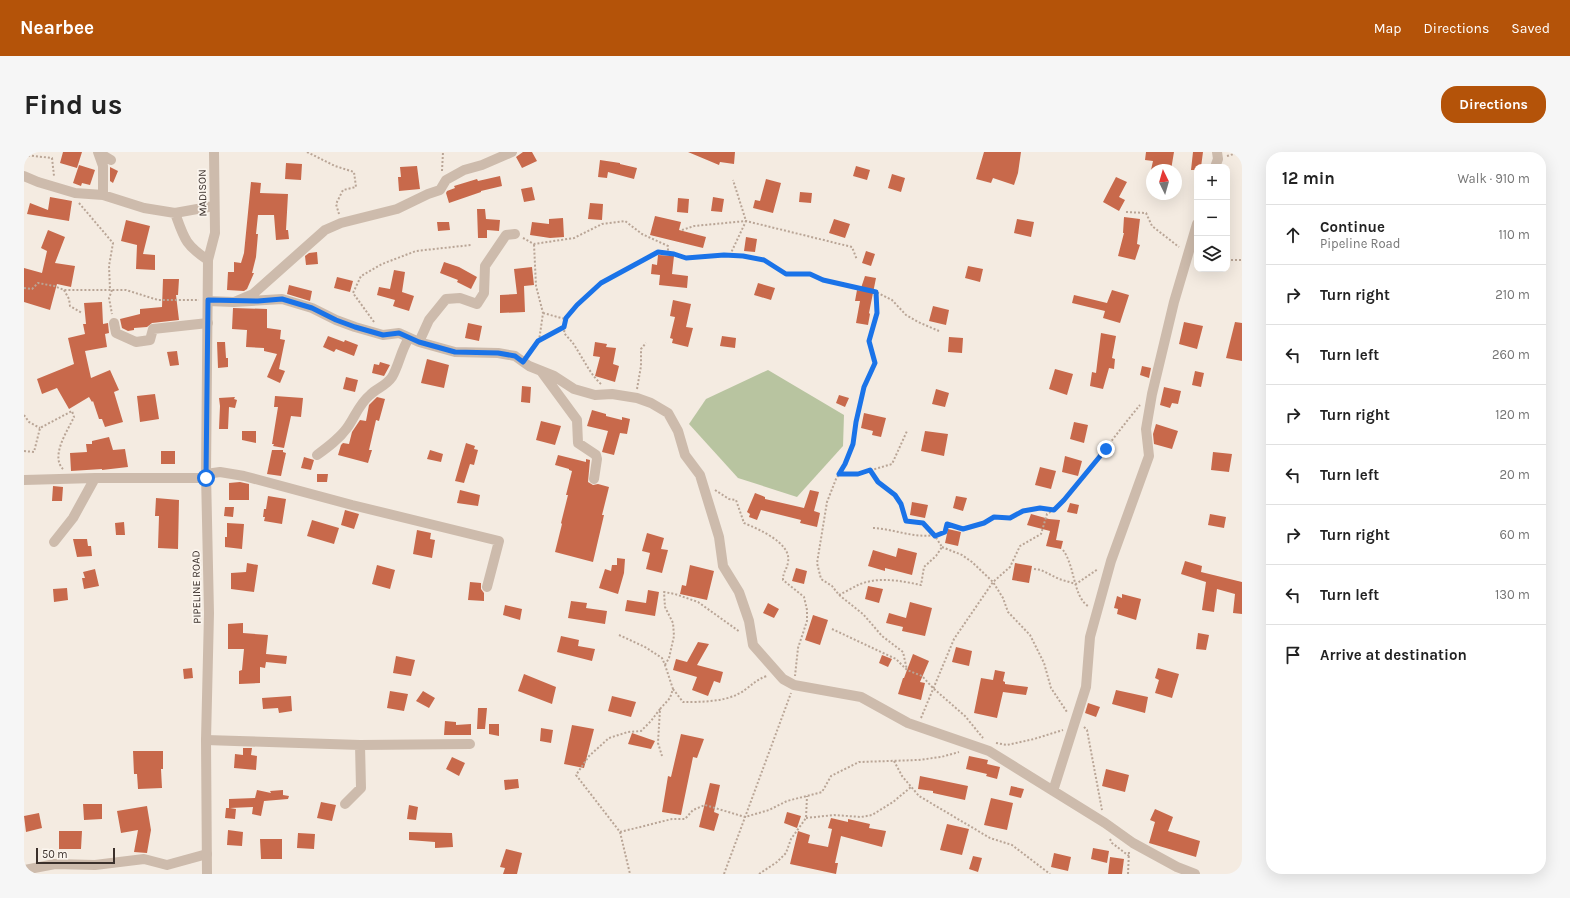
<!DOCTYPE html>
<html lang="en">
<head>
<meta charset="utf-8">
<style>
	body { margin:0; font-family:Karla,sans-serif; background:#f6f6f6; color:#222 }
	.controls { position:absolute; right:12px; top:12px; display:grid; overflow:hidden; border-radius:8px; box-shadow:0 4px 16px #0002 }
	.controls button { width:36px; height:36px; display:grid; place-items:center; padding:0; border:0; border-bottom:1px solid #e0e0e0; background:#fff; color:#222; font:20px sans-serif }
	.compass { position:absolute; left:1122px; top:12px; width:36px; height:36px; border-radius:50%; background:#fff; box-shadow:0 4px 16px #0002; rotate:355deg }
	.scale { position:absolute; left:12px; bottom:10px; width:79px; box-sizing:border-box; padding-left:4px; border:2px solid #3b302b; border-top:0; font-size:11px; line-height:14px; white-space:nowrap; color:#3b302b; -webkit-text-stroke:3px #fbf5ee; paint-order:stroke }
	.stop { position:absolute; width:12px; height:12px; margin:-9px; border:3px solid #1a73e8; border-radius:50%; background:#fff }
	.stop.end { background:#1a73e8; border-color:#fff; box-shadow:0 1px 4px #0008 }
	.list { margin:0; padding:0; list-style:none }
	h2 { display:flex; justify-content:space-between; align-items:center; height:52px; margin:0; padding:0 16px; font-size:17px }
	h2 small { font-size:13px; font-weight:400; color:#767676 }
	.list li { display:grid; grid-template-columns:26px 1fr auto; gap:12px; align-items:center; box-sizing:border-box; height:60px; padding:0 16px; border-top:1px solid #e0e0e0 }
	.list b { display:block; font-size:15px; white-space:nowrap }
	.list p { margin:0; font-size:13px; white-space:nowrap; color:#767676 }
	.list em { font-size:13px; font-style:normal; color:#767676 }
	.icon { flex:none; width:22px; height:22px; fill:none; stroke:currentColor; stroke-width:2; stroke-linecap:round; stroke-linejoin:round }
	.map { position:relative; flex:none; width:1218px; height:722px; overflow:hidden; border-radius:16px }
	header { display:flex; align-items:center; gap:24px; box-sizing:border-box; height:56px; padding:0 20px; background:#b45309; color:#fff }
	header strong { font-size:19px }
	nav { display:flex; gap:22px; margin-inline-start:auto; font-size:14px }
	.intro { display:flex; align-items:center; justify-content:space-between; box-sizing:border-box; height:96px; padding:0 24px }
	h1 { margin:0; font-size:28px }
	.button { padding:10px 18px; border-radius:16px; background:#b45309; color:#fff; font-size:14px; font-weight:700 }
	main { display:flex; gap:24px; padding:0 24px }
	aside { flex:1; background:#fff; border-radius:16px; box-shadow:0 4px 16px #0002 }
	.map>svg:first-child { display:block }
	.green { fill:#b8c4a0 }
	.building { fill:#c8694b }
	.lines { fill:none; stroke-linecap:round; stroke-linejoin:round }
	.path { stroke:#b9a596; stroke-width:2; stroke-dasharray:2 2; stroke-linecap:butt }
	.minor { stroke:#cdbbac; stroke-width:10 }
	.tertiary { stroke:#cdbbac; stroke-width:10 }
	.route { stroke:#1a73e8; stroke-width:5 }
	.labels { text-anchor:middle; stroke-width:3.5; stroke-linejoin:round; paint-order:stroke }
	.street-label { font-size:11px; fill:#3b302b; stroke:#fbf5ee }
</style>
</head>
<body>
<header>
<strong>Nearbee</strong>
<nav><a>Map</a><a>Directions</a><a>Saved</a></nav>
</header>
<div class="intro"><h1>Find us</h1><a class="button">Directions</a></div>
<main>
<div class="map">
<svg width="1218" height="722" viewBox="0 0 1218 722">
	<rect width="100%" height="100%" fill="#f4ebe1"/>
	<path class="green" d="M744,218L820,263L819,294L773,345L714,326L665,272L682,247Z"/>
	<path class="building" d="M39,0H58L53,16L36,11Z
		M499,0H508L513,9L498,16L492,5Z
		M664,0H711L710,12L696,10L695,13Z
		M960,0H997L994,21L990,33L969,26L967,31L952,27Z
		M1122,0H1150L1147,18H1127L1129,9L1121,8Z
		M1169,0H1179L1177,15H1173V18H1167Z
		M576,8L596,11V12L613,16L610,27L584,20L583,26L574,25Z
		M262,11L278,12L277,28L261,27Z
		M55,13L71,18L66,33L58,31L57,34L49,31Z
		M393,14L396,37L375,39L374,25H377L376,15Z
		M832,14L846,18L843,28L829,24Z
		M86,15L94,19L89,31L86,29Z
		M868,22L881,26L877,40L864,36Z
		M476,24L478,34L457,39V40L425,51L422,41L423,39L431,36L430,34L453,27L454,29Z
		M1092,25L1103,30L1095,45L1101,48L1095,59L1079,50Z
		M742,27L757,31L749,61L729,56L731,48L736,49Z
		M227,30L237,31L236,41L264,42L262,78H264L265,87L252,88L250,63H234L232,82H234L232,105L228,121H230L223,137L220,139L203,138L204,120H210V110L217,111L220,101Z
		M508,35L511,48L500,50L497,37Z
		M776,40L788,41L787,51L775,50Z
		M26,45L48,49L45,69L3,62L6,51L24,58Z
		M689,45L700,47L698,60L687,59Z
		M654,46L665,47L664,61L653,60Z
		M566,51L579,52L578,68L564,67Z
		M453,57H461L462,67L476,68L475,79L463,78V86H454Z
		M631,64L657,70L655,78L682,85L679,96L626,83Z
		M1100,65L1116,67L1113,92L1116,93L1111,108L1094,104L1100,81H1099Z
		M539,66L540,85L526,86L506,83L508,70L525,72V67Z
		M810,67L826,72L821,86L805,81Z
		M993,67L1010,70L1007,85L990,81Z
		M102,68L126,74L119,102L131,103V118L112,117L113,93L97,89Z
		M413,70H425L426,78L414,79Z
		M24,78L41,85L31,111L51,114L47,135L33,132L26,158L0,150V116L18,121L23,99L17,96Z
		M722,85L733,87L731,100L720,99Z
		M842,99L851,102L847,114L838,111Z
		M293,100L294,112L282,113L281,104L285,101Z
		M634,103L650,104L648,122L664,124L663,136L635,133L636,123L627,122L628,112L633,113Z
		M420,110L435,115L453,125L447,137L433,130L434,128L416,121Z
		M944,114L959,117L956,130L941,126Z
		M508,115L510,133L500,134L501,160L476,161V143L493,142L490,117Z
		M370,118L381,120L378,140L390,144L385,159L369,154L371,148L353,143L355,135L366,137Z
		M841,124L852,126L845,161L846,162L844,173L832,171L836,149H831L833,138L836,139Z
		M313,125L329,129L326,140L310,136Z
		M139,127H155L154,143H152L155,168L128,171L123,175L110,176V178L104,179L98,176L96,167L116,162V157L138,155Z
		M734,131L751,136L747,148L730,143Z
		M265,133L288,139L286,149L263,142Z
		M1088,138L1105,143L1096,171L1079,166L1081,159L1048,151L1050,143L1083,151Z
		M649,148L667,152L662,175L669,176L664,195L648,191L649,187L646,186L651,165L646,164Z
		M78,150L79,172L84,171L85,181L81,182L83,195L61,199L67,226L86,218L95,238L90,240L99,270L81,275L78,267H75L69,249L68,250L65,245L45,257L33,236L18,242L13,227L50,212L44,186L61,182L59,172H62L60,151Z
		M909,154L925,158L922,173L905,169Z
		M209,156L243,157V176L257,178L256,187L261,188L255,217L261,219L256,231L243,225L253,202L240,199V196L222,195L223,178L208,177Z
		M1160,170L1179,174L1173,197L1155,192Z
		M1211,170L1218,171V209L1202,206Z
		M444,171L458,174L455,189L441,186Z
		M1077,181L1092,184L1088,206L1091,207L1090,217L1085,216L1079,237L1066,234L1068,220L1072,221Z
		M304,184L320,190L321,188L334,193L330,204L312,197L310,200L299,195Z
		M698,184L712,186L711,196L696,194Z
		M925,185L939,186L938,201L924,200Z
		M193,190H201L202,206H204V215L194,216Z
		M571,190L583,192L582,195L592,196L589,212L595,214L591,230L571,224L576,205L569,204Z
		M153,199L155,213L146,214L143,200Z
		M403,207L425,213L420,236L397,231Z
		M356,210L366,213L360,224L348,221L350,212L355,213Z
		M1118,214L1127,216L1125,226L1116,223Z
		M1031,217L1049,222L1043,243L1025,237Z
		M1171,219L1180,221L1177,235L1168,233Z
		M322,225L334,228L331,240L319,237Z
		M498,234L507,235L506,251L497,250Z
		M1140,235L1157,239L1154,252L1148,251L1146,256L1136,253Z
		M912,237L925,241L921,255L908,252Z
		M131,242L135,267L116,270L113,244Z
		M815,243L825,246L821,255L812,251Z
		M251,244L279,246L277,265L267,264L260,296L249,294L250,292H248L254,255H250Z
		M211,245L210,247L213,248L211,256L205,255L204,277H195L196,254L195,246Z
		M353,245L361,247L355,269L352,268L345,298H348L344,311L314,303L317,293L319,291L325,292L328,280L336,268L342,269L345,253Z
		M568,258L582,262V264L598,268V265L606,267L603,282L596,281L590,303L578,300L584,279L563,274Z
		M840,261L862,266L857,285L848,283L849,279L837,276Z
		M517,269L537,274L531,293L512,288Z
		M1050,270L1064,273L1060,291L1046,287Z
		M1132,272L1154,279L1148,297L1130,292L1129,282Z
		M218,279H232V291L218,288Z
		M901,279L924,282L920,304L897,299Z
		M85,285L89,298L101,297L104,315L78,318V317L47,319L46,301L63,300L62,292H68V289Z
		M442,291L451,294L450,297L454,298L450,313L446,312L440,331L431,329Z
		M248,298H259V300L262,301L257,324L243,322Z
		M406,298L419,302L417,310L403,307Z
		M137,299H151V312H137Z
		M1189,300L1208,302L1205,320L1187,318Z
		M534,303L562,310V307L566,308L564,330L569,333L574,332L585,335L578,363H580L569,410L531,400L538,372L537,371L544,343H542L548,319L545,318V317L531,313Z
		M1041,304L1058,309L1054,324L1038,320Z
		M280,305L290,308L287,318L277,316Z
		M1016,315L1032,319L1027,337L1011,333Z
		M293,322H304L303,330H293Z
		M216,330L225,332V348H205V331Z
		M29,334L39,335L38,349H28Z
		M436,338L456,343L454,354L433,351Z
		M786,338L795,340L790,359L796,361L793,375L776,371L777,368L737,358L733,368L725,365L726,362L723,360L731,341L741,345V347L780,356Z
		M244,344L262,347L258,372L240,369L241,365H239L240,357H242Z
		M932,344L943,346L939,359L929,356Z
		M132,346L155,348L154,397L134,396L135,364H131Z
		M888,350L904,353L901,366L886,363Z
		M1046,351L1055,353L1053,362L1043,360Z
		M201,355H210L209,365L200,364Z
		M321,358L335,362L330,377L317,373Z
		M1007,362L1025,367L1036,368L1032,388L1039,389L1037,397L1022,394L1026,379L1003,373Z
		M1186,362L1202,365L1200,376L1184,373Z
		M288,368L315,376L310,392L283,384Z
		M100,370L101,383H92L91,371Z
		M203,371L220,372L218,397L201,395V385H203Z
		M924,377L937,380L934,394L921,391Z
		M393,378L407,381L406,387L411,388L408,406L389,402Z
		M623,381L640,386L637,397L644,398L638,421L622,417L626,401L618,399Z
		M49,387H63L64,394H67L68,404L53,405Z
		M874,396L893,401L888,423L861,416V419L844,414L849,398L872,405Z
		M593,406L601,407L600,421L594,442L575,436L581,417L587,419L588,413H593Z
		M1161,409L1178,414L1177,420L1218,430V462L1209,461L1211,442L1193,437L1190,460L1178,458L1182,430L1157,422Z
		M223,411L234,413L230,440L207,437V421L222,420Z
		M991,411L1008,414L1005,431L988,428Z
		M353,413L371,418L366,437L348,432Z
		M666,413L690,419L683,448L656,442L658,433L662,434Z
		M772,416L783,419L780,432L768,429Z
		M71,417L75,434L60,437L58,426H61L59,420Z
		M446,430L457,431V437L460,441V449L444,448Z
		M844,434L859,437L855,451L841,447Z
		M43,436L44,448L30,450L29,437Z
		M624,438L635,440L631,464L601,459L603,448L622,451Z
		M1098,442L1117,447L1112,468L1093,462L1094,457L1090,456L1093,444L1098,446Z
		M547,449L563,451L562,456L583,459L581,472L544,466Z
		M886,450L908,456L901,484L878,479L879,475L862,471L865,461L882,466Z
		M744,451L755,457L750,466L739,461Z
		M481,453L498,457L496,468L479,463Z
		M789,463L804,468L796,493L781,488Z
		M219,471V481L244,483L242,502L263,504L262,512L242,510L241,516L236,515V531L215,532V519L218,518L220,497H204V472Z
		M1174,481L1185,483L1182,498L1172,497Z
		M537,484L555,488L554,494L571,497L568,509L533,500Z
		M674,490L685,492L673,513L699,520L696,531L690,529L684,544L668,538L673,525L649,518L652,507L663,510Z
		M932,495L948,499L945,514L928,510Z
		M889,502L905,509L896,530L901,531L897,548L874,542L879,526H880Z
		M858,503L868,507L864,515L855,511Z
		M372,504L391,508L387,524L369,521Z
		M168,516L169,526L160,527L159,517Z
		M1134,516L1155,522L1148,546L1131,541L1135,528L1131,526Z
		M971,518L981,520L979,529L981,530V532L1004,535L1002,543L979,540L973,566L950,561L957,526L969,528Z
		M500,522L532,535L528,552L494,539Z
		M1092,538L1124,545L1121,561L1088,552Z
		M366,539L384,542L380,559L363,556Z
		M399,539L411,546L405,556L392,549Z
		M267,544L268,559L255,561L254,556L239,557L238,546Z
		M588,544L612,550L607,565L584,559Z
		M1064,551L1076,555L1072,565L1061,561Z
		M454,556H463L461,577H453Z
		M421,569L432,570V573L447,572V583H420Z
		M465,572H475V584L465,582Z
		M548,573L570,577L560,616L540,612Z
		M517,576L529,578L527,591L516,589Z
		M608,581L631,589L627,597L604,592Z
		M657,582L680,587L673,606L669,605L657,663L638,660L644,624L647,625Z
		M219,596H228L227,603L233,604L232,618L210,616L211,602L219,603Z
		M109,599H139V617H137L138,636L114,637L113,622H110Z
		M945,604L964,608L963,612L976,615L973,627L962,624L963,622L942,617Z
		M428,605L441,611L435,624L422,617Z
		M1082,617L1105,623L1101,640L1078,634Z
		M896,624L944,634L941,648L909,641V639L894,637Z
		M494,627L495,636L481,638L480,628Z
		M686,631L696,633L690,660L695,662L690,679L675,675Z
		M987,634L1000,637L997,646L985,643Z
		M233,638L247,641L246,639L259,638V643L265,644L264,647L240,649L237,664L228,662L229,655L206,656L212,657L211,667L201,666L202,656H205V647L231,646Z
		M967,646L989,651L983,678L960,673Z
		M297,650L312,653L308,669L293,666Z
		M59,652H78V667L60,668Z
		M385,653L394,655L392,668L383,667Z
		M123,654L127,678L123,701L110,700L114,678L97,681L93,659Z
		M1131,657L1149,665L1144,679L1176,689L1172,705L1125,691L1131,670L1126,668Z
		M763,660L777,664L773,676L760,671Z
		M15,661L18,676L2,680L0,664Z
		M807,666L824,670V667L846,672L845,676L862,679L858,695L817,684L811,711H814L812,722L766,712L774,679L786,683L784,691L804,695L808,677L804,676Z
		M923,672L945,677L938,703L916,698Z
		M204,678L219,680L218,694L203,693Z
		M35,679H58L57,697H35Z
		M385,680L428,681L429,695L411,696V690L385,688Z
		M274,681L291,682L290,697L273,696Z
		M236,687H258V707H237Z
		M1069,696L1085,699L1083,711L1067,707Z
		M482,697L498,701L493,722H479L481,716L476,715Z
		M1030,701L1047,705L1044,719L1027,715Z
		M949,704L958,706L954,720L945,717Z
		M1086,705L1100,707L1098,722H1084Z"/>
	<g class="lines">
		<path class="path" d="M283,0L311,14L330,20L332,35L319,38L312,52L315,62
			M0,3L28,6L30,24
			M1203,4L1217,0
			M418,19L419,0
			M55,51L89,91L85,114L86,138
			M1102,60L1122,61L1128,74L1155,95
			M658,78L670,74L722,69L828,95L833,108
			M499,86L510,92L550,86L578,72L601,69L618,82L644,94V101
			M706,103L722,69L709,28
			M1203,108H1218
			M0,136L8,137L14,131L30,134L40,138H102L134,148H175
			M40,138L45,147L46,154L58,161
			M88,138L85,146L88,162
			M852,140L853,161L845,189L851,211L840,235L832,270L829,292L821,312L812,327L803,350L793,411L797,427L808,434L815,443L839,462L858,484L879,500L883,518
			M519,161L541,167
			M350,170L329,141L337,124L358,112L392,99L447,93
			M515,189L540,175
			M505,202L515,189L519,161L512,134L510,92
			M577,232C566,222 560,208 552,196C549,190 544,186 540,181L542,167L553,153L577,131L634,100L650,102L662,106L700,103L719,104L741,108L762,122H786L799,128L852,140L868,148L882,163L894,170L915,179
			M613,237L617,214V197L622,191
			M0,263L5,270L16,276
			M0,299L10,300L16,276L48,259L50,265C44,278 26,304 39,317
			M815,322H834L868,312L883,279
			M691,338L705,347L712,348L720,371C734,377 768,391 764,410C763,418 759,419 759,428L780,445L783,458V469L774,496L771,524
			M849,376C873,377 897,390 921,380L923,372L939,377L960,371L970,365L986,366L999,359L1016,356L1029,357
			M918,395L938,403L948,410L969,430L979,446L984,460L1006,483L1020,511L1027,536L1043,560
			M1039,398C1051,414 1049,444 1064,454
			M1010,417L1017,418L1035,427L1052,432L1074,417
			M815,443C821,440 828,436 834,433C854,424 878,429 897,433L900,415L912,404L918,395L911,384L899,371L882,369L877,352L871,343L854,330L846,318
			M808,477L872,507L883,518L898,524L909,536L941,564L959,586
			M595,483L621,495L638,506L641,513L649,537L646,546L636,557L634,591L638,604
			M641,513L645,506L650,484L649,471L641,455L640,440L651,442L674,450L716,480
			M649,537L659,550C676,550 699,550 714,542C725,537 730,528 743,524
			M636,557L627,569L617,579L604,580L585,586L565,604L552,623L596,680L648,667H661L669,658L681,653L721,665L745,658L763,649L798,640L807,624L835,610L894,608L917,605L935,600
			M897,566L930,487L969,430L986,415L996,394L1017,382L1023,362C1038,354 1047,339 1058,327C1078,302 1096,277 1116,253
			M1060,575L1063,578L1078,658
			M972,591L983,593L1010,587L1039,578
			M870,609L878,624L895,644L966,686L988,693L1026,722
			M782,666L810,663L837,665L848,663L869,650L887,635
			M596,680L606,722
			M1086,687L1088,691L1105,704
			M700,722L767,541
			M735,722L753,710L762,701L767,687L782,666L783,644
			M1104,722L1105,699"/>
		<path class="minor" d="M74,0L79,14V43
			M75,1L87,8
			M1191,15L1194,7L1193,0
			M0,24L14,30L51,41L79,43L120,56L151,61L190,54
			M151,61C160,86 161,93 184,108
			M184,149L210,150L229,142L301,78L317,71L373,57L404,42L416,38L422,28L440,18L458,13L488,0
			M210,150L258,147L288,156L312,168L331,175L359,183L375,181L395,190L431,200L474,201L491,204L505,214L530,224L550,237L571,243L588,242L613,246L627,251L644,261L654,279L661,303L676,323L695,385L699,414L715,440L725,469L729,493L759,527L770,533L837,545L884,571L965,599L1081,671L1109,691L1153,715L1171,722
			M90,171L92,181L112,190L126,188L129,177L184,171
			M395,190L405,168L422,147L436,146L453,152L460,141L461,114L482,83L491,82
			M517,219L553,268L554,291L572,303L573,307L570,327
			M293,303C304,295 315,287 323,276C331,265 335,252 346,243C353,236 362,234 368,225C375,213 377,198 385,186
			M182,322L196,320L220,324L328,353L475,389L463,435
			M0,328L71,326H182
			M30,390L49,366L71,326
			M182,588L336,593L446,592
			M1029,639L1062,535L1066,485L1087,409L1125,304L1122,277L1128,242L1150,150L1173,72
			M321,652L337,636L336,593
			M0,718L31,712L71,713L120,707L143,713L183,702"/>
		<path class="tertiary" d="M183,722L182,588L185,461L182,322L184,108L191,81L190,0"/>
	</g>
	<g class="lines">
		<path class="route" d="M182,326L184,148L234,149L258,147L288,156L312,168L331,175L359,183L375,181L395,190L431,200L474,201L491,204L499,210L514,189L540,175L542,166L553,153L577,131L634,100L650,102L662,106L700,103L719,104L740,108L762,122H786L799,128L852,140L853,161L845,189L851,211L840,235L832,270L829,292L821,312L815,322H834L846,318L854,330L871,343L877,352L882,369L899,371L911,384L921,380L923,372L939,377L960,371L970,365L986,366L999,359L1016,356L1030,358L1040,348L1082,297"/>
	</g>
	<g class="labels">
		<g class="street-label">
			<text transform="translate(178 41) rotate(-91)" y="4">MADISON</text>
			<text transform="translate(172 435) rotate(-91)" y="4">PIPELINE ROAD</text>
		</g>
	</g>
</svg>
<div class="controls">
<button>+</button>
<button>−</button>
<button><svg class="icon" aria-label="layers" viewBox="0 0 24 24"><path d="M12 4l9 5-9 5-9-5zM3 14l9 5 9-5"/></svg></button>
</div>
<svg class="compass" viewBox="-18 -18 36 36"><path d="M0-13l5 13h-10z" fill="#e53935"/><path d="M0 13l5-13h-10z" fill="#767676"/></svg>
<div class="scale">50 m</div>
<div class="stop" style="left:182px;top:326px"></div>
<div class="stop end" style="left:1082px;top:297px"></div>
</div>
<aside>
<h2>12 min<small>Walk · 910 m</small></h2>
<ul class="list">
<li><svg class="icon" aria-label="ahead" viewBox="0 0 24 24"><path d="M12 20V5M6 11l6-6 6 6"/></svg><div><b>Continue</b><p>Pipeline Road</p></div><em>110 m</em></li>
<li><svg class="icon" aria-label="right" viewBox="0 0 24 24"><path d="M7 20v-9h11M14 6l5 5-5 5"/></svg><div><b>Turn right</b></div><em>210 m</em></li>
<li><svg class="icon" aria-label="left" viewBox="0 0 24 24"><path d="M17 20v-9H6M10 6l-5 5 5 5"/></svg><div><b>Turn left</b></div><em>260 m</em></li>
<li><svg class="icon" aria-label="right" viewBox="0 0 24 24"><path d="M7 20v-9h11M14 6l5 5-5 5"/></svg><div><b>Turn right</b></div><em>120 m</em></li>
<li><svg class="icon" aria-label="left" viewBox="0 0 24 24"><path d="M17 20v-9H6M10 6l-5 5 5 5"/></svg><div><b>Turn left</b></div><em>20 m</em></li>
<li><svg class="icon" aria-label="right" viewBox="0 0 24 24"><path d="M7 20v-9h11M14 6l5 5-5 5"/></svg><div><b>Turn right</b></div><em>60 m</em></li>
<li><svg class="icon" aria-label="left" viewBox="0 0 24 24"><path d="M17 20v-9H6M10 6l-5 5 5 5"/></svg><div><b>Turn left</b></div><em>130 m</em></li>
<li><svg class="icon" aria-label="arrive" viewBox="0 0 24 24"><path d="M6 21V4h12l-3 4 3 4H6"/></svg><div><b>Arrive at destination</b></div></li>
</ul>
</aside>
</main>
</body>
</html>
